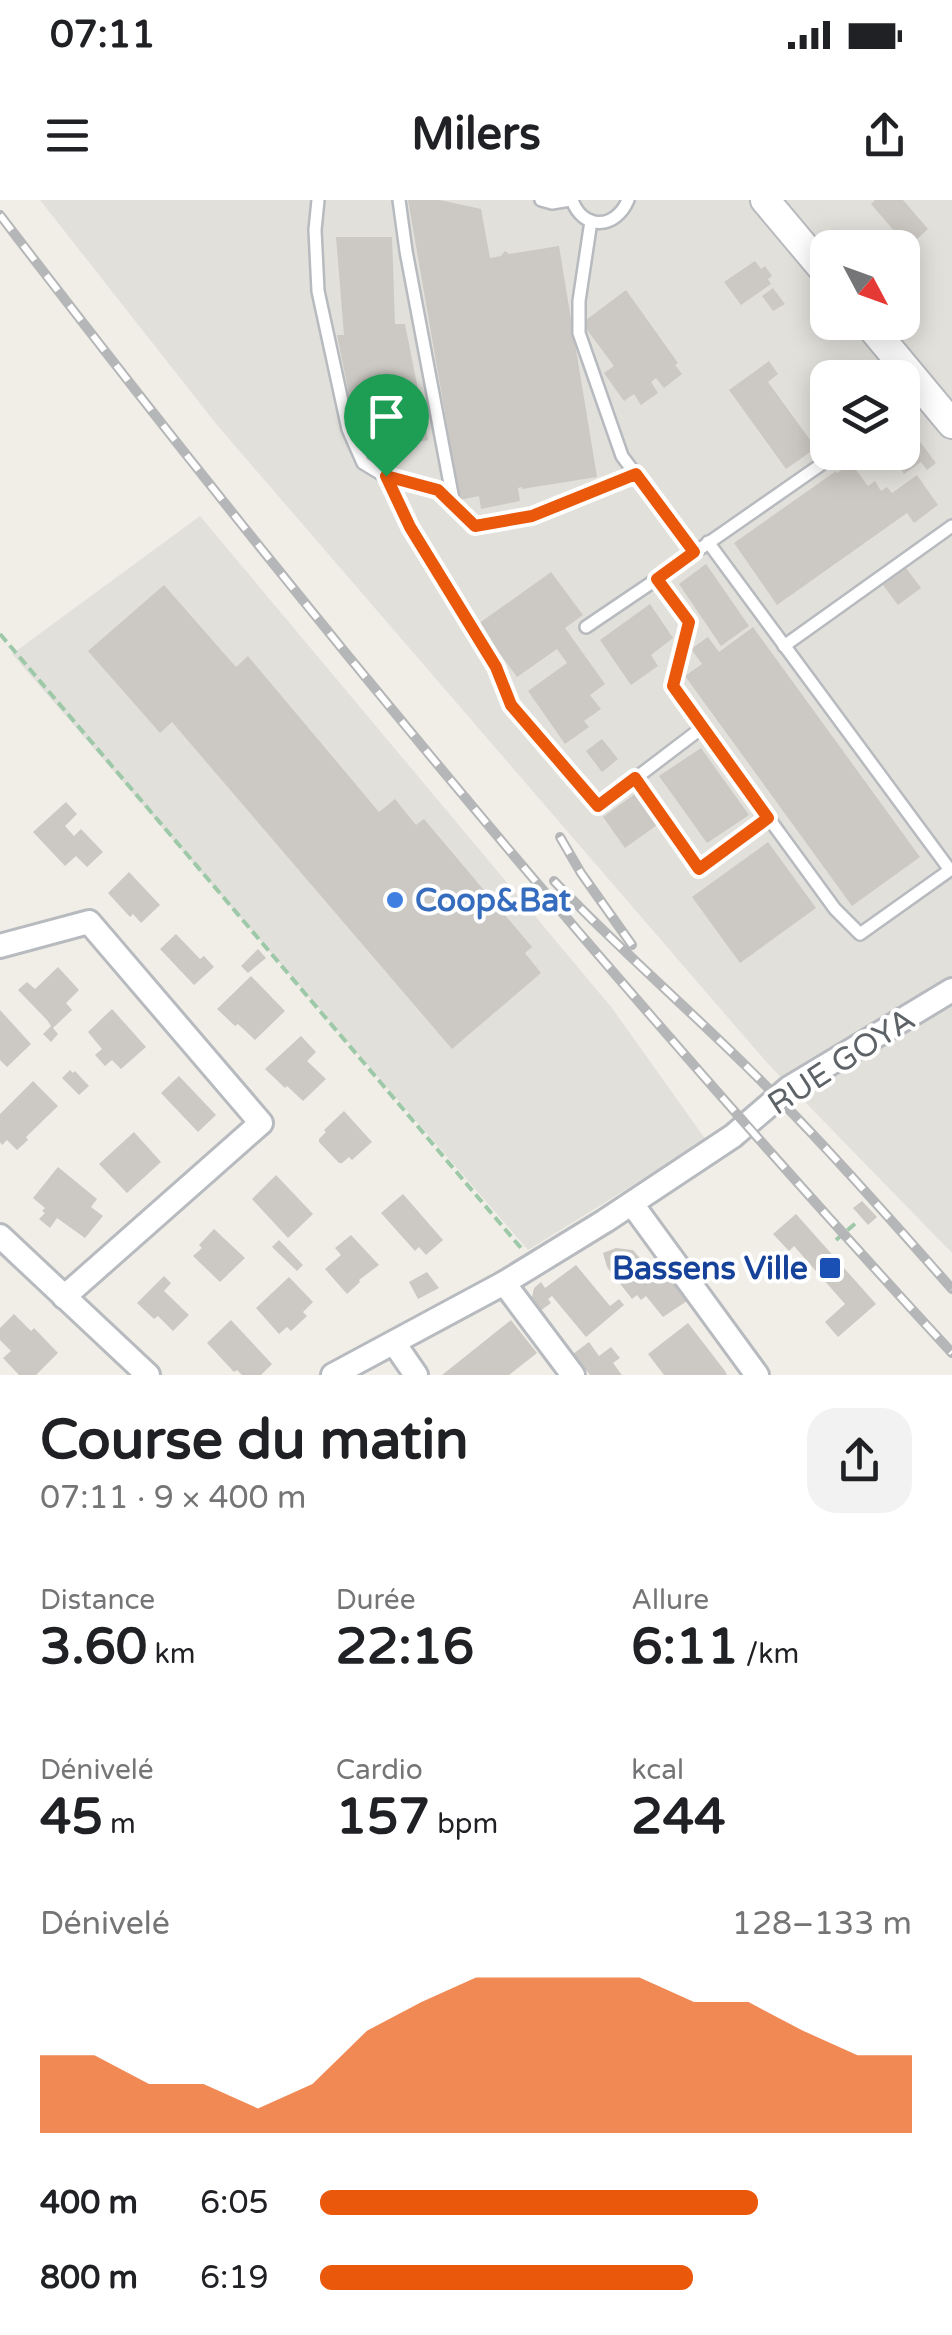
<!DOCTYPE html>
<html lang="fr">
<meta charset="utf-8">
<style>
:root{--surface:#fff;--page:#f2f2f2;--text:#202124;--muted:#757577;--accent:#ea580c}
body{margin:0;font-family:"Varela Round",sans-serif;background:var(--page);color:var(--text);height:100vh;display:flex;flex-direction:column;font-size:38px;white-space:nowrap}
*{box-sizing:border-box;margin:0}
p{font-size:32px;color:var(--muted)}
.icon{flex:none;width:55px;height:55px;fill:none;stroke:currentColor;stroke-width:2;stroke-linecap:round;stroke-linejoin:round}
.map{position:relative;height:1175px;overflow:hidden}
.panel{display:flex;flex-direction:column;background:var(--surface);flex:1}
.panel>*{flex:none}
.needle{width:65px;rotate:131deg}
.controls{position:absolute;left:810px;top:30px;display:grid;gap:20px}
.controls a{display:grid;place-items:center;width:110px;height:110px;border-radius:20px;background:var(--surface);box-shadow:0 5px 25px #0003;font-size:50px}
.pin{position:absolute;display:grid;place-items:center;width:85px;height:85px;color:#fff;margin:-102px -42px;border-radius:50% 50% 50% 0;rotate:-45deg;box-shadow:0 0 10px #0007}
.pin .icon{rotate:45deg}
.round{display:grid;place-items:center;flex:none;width:105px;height:105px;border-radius:30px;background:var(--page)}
.head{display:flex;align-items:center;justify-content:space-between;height:170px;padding:0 40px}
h1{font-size:55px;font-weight:700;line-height:75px}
.metrics{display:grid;grid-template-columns:repeat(3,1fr);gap:15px;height:170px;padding:10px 40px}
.metrics div{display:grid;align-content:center}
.metrics b{font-size:50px;font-weight:700}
.metrics small{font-size:28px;font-weight:400}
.metrics p{font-size:28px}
.chart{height:280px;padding:20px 40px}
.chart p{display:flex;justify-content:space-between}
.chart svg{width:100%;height:180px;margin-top:10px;fill:var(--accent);opacity:.7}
ul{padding:0 40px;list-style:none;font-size:32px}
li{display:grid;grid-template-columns:160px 120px 1fr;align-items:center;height:75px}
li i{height:25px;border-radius:12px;background:var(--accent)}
.status{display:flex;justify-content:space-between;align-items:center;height:70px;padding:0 50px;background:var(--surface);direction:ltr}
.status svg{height:28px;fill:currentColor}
header{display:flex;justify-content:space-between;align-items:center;height:130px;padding:0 40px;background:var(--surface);font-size:45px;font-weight:700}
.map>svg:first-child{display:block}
.industrial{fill:#e2e0db;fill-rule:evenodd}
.building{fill:#ccc9c4}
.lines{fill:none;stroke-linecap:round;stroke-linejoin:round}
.service-casing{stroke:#b7babe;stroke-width:16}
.minor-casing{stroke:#b7babe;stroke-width:28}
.tertiary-casing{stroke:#b7babe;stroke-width:32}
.path{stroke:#9dc9a8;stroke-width:4;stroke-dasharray:10 5;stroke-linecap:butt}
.service{stroke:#fff;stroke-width:11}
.minor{stroke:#fff;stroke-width:22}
.tertiary{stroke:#fff;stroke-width:28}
.rail-casing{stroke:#b5b6b7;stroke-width:10}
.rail{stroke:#fff;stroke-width:6;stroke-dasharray:19;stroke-linecap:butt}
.route-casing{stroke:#fff;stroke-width:20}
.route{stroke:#ea580c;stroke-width:12}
.shop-dot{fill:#3f7fe0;stroke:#fff;stroke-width:4}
.transit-dot{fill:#1a4fb4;stroke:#fff;stroke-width:4}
.labels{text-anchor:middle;stroke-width:8;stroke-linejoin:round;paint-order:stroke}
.shop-label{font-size:32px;font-weight:bold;fill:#366cbe;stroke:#fff;text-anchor:start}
.street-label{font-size:32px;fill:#5e6367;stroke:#fff}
.transit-label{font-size:32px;font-weight:bold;fill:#164399;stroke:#fff;text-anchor:end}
</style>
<div class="status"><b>07:11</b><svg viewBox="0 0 49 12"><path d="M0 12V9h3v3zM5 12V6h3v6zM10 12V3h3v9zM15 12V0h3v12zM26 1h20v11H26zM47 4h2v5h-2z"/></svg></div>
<header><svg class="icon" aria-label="menu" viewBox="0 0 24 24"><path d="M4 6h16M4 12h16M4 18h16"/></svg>Milers<svg class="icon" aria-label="share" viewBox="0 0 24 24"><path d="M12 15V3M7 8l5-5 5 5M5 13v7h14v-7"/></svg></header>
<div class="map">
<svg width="952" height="1175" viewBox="0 0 952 1175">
<rect width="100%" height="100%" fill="#f1eee7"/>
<!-- industrial -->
<g class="industrial">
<path d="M40,0H952V1053L768,864L217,225ZM828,48H902V122H828ZM828,178H902V252H828Z"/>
<polygon points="200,316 612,808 706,940 528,1050 12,454"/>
</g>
<!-- building -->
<g class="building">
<polygon points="408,0 440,0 481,9 490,58 501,56 505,51 509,54 559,46 597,277 522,289 522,287 518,288 520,301 481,309 479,296 460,300"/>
<polygon points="875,0 903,0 928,29 908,47 871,4"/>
<polygon points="336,37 392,37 395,124 405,124 428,240 361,254 337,135 344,135"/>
<polygon points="755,61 761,69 765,66 772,76 768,79 771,84 741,105 724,82"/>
<polygon points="773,88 785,104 773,111 762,96"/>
<polygon points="626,90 678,163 675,165 682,174 664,188 656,178 651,182 658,193 641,205 634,194 624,201 604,173 614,166 582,123"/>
<polygon points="769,161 778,174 768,182 816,248 786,269 729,190"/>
<polygon points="905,222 936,263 927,270 921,262 904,274 888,252 902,252 902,224"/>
<polygon points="851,263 868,286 875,281 881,291 887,287 892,293 917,275 938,305 914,323 907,313 777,405 734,343 836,271 837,273"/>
<polygon points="706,364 749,426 721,446 679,384"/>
<polygon points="906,368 921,388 898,405 883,385"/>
<polygon points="551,372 583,415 565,428 605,484 590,495 601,509 584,521 589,527 565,544 528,491 567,463 557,449 517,477 478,424"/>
<polygon points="164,385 236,467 248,456 379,612 395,599 416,625 424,619 532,747 525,753 541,773 452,849 172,522 160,533 88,451"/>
<polygon points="650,404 673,438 651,455 658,466 631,485 600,440"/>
<polygon points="753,427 920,657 852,706 685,476 702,464 691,449 708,437 719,452"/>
<polygon points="602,539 618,559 602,572 586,551"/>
<polygon points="701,548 749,615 707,643 659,576"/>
<polygon points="635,594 657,625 625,648 603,617"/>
<polygon points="66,602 77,614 65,626 74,636 81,629 103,652 87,667 76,656 65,666 33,632"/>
<polygon points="768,642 816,708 740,763 692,697"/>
<polygon points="129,672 160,705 141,723 133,714 130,717 108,693"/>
<polygon points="176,734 200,759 204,756 214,767 194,785 160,749"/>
<polygon points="258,749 266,758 248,773 241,766"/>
<polygon points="58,767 79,790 66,803 72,810 53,828 58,834 51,842 43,834 51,826 47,820 18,790 27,782 35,789"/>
<polygon points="251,776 285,811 255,840 238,824 235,826 217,809"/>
<polygon points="112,809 146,847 121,869 112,860 105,866 95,855 102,849 88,832"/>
<polygon points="0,810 31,844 7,867 0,860"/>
<polygon points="301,836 316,852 307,861 326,879 303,901 287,886 285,888 265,869"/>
<polygon points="70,870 73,873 75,871 89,886 79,895 62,878"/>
<polygon points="179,876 216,915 198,932 161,893"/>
<polygon points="33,881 58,906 26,937 28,940 17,950 7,940 2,945 0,942 0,914"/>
<polygon points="344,911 372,942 352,960 349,957 342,963 339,963 319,942 319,939 326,932 324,930"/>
<polygon points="134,932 161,962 127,993 99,964"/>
<polygon points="58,967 97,999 91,1007 103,1016 85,1038 57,1018 50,1028 39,1019 45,1013 42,1011 45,1008 33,998"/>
<polygon points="276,975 313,1014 288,1038 252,999"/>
<polygon points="403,994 443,1040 426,1055 419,1047 415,1051 381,1013"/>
<polygon points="862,1001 877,1017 868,1025 853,1008"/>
<polygon points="796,1014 876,1104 838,1137 825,1122 845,1104 794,1046 789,1051 773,1034"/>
<polygon points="214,1029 245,1058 220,1082 193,1056 202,1048 199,1045"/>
<polygon points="351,1035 379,1065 359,1080 360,1082 347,1094 325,1069 341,1055 335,1048"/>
<polygon points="279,1040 303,1065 297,1071 272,1047"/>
<polygon points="616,1048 633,1050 661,1083 672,1075 690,1099 663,1117 646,1096 641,1100 637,1095 632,1099 607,1067 603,1053"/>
<polygon points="576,1065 610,1106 619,1099 624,1105 586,1137 552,1096 548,1099 551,1103 539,1112 531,1102 534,1088 541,1082 545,1088"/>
<polygon points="427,1072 439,1088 418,1099 409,1082"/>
<polygon points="164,1076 171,1083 164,1091 189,1115 173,1131 158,1116 154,1119 137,1103"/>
<polygon points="289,1077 313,1102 303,1112 307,1116 291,1131 287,1127 279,1134 256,1108"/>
<polygon points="14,1114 31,1131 34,1128 58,1153 36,1175 19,1175 3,1158 11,1151 0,1140 0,1128"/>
<polygon points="231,1120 272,1164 261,1175 242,1175 237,1170 234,1172 207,1143"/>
<polygon points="511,1120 537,1153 509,1175 442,1175"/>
<polygon points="688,1123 725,1171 727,1175 664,1175 648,1154"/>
<polygon points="589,1142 599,1156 611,1147 620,1158 613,1163 622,1175 590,1175 573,1154"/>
</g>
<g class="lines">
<defs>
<g id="service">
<polyline points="318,0 315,30 318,91 348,229 363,263 386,277 439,290 475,326 532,316 636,274"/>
<polyline points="399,0 406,51 454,305"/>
<polyline points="541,0 552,3 570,0"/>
<path d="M572,0C583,31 616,29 628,0"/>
<polyline points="591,21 579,101 579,133 622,256 694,353 839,252"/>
<polyline points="386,277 410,327 496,467 511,505 599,606 703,527"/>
<polyline points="694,353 657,379 689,422 673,487 835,709 860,734 950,670 708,342"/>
<polyline points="586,427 657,379"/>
<polyline points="784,446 952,326"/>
<polyline points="635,578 699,669 768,618"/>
</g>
<g id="minor">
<polyline points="0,746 89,722 261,923 64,1097"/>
<polyline points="632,1004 757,1175"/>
<polyline points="0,1036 148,1175"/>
<polyline points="504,1083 573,1175"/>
<polyline points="394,1143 416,1175"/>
<polyline points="333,1175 504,1083 605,1021 733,936 789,888 952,790"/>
</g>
<g id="tertiary">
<polyline points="765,0 828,75"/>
<polyline points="867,122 952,224"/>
</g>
</defs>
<!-- service casing -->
<use href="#service" class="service-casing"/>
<!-- minor casing -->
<use href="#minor" class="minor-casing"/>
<!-- tertiary casing -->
<use href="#tertiary" class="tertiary-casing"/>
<!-- path -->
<g class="path">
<polyline points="0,434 521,1048"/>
<polyline points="836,1040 857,1022"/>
</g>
<!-- service -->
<use href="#service" class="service"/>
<!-- minor -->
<use href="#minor" class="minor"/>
<!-- tertiary -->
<use href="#tertiary" class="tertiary"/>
<defs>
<g id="rail">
<path d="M0,15C300,408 617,789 952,1153"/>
<polyline points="560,637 581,673 632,745"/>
<path d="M554,681C615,745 682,803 746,866C818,937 885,1013 952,1089"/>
</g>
</defs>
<!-- rail casing -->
<use href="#rail" class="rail-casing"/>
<!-- rail -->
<use href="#rail" class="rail"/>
</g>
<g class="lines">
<defs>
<polygon id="route" points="636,274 694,352 657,379 689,422 673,486 768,618 699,669 635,578 598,606 511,505 496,467 410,327 386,276 438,290 475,326 532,316"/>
</defs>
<!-- route casing -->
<use href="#route" class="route-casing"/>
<!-- route -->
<use href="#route" class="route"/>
</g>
<!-- markers -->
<circle class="shop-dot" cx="395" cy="700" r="10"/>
<rect class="transit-dot" x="818" y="1056" width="24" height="24" rx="5"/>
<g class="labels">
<!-- shop labels -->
<g class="shop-label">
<text x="415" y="711">Coop&amp;Bat</text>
</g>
<!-- street labels -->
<g class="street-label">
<text transform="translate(841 861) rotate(-33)" y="11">RUE GOYA</text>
</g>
<!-- transit labels -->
<g class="transit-label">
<text x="808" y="1079">Bassens Ville</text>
</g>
</g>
</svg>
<div class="controls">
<a><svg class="needle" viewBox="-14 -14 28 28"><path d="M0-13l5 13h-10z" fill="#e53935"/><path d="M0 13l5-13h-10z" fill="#757577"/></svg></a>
<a><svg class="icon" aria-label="layers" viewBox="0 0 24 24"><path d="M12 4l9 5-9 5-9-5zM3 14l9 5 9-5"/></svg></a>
</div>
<div class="pin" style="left:386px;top:276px;background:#1e9e55"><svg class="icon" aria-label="arrive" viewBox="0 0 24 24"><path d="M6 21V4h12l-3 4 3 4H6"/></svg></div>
</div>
<section class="panel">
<div class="head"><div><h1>Course du matin</h1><p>07:11 · 9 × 400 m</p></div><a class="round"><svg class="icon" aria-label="share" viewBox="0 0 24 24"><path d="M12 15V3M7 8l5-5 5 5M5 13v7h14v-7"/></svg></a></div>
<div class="metrics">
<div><p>Distance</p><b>3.60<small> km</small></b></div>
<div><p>Durée</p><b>22:16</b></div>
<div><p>Allure</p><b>6:11<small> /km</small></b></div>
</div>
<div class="metrics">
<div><p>Dénivelé</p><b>45<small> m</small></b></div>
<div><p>Cardio</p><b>157<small> bpm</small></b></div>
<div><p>kcal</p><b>244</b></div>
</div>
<div class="chart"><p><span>Dénivelé</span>128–133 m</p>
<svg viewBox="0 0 160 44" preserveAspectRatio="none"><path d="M0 44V25L10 25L20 32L30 32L40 38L50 32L60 19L70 12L80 6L90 6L100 6L110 6L120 12L130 12L140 19L150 25L160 25V44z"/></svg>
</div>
<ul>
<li><b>400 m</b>6:05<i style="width:74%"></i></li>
<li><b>800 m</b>6:19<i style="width:63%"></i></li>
</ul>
</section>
